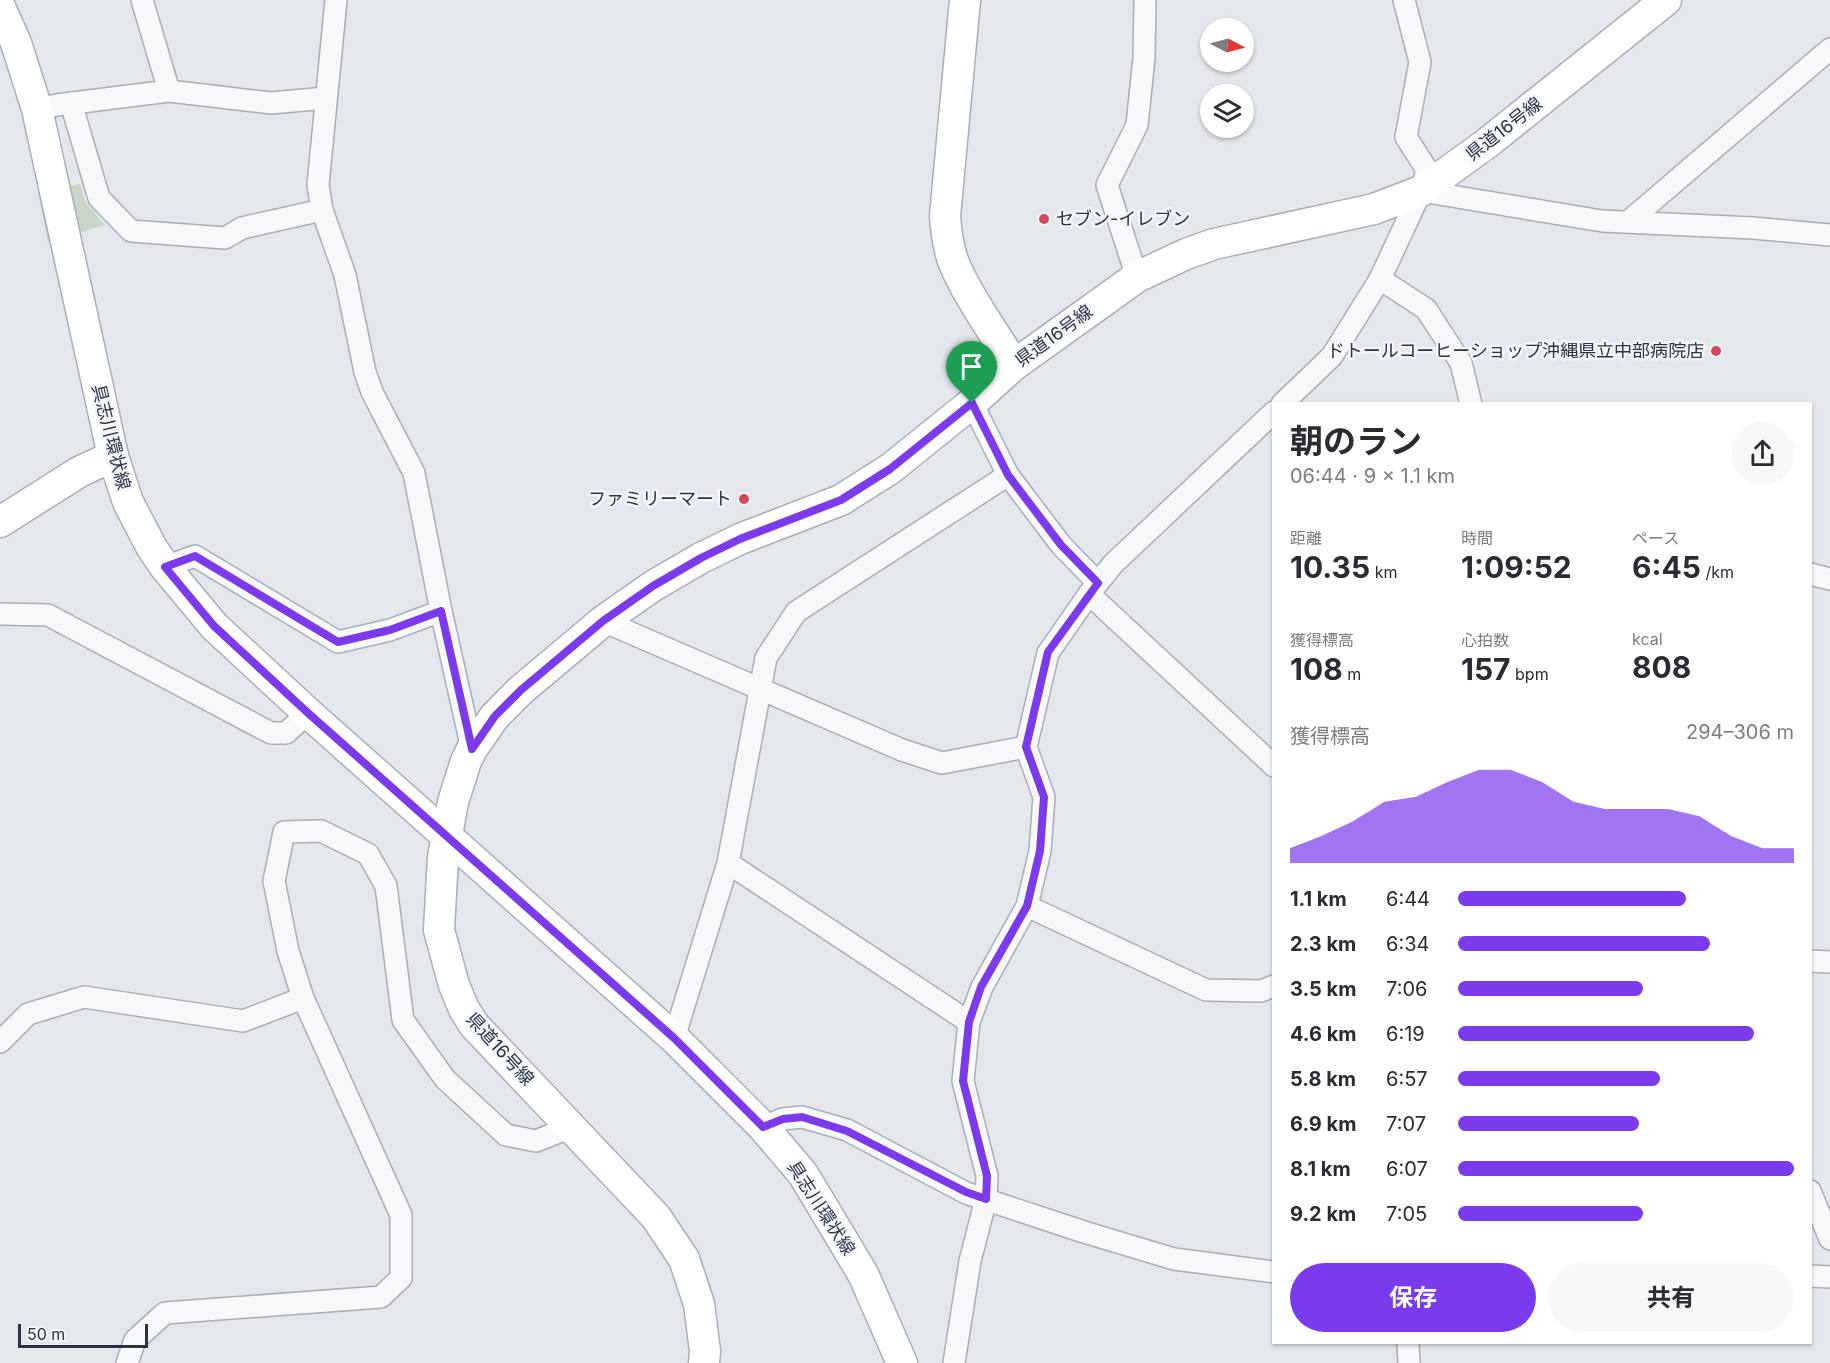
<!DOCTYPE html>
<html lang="ja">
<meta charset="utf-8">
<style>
:root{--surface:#fff;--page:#f7f7f7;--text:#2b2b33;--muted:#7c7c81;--accent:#7c3aed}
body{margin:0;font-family:Inter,"Noto Sans JP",sans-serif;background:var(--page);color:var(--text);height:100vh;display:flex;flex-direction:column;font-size:22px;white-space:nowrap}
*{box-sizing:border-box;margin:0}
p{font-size:20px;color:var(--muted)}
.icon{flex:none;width:33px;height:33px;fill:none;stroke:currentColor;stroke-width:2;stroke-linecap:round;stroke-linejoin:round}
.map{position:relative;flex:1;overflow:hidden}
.details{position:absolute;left:1272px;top:402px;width:540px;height:942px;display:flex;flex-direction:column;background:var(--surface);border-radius:0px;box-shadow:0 2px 4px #0004}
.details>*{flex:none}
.needle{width:39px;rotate:96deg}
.fabs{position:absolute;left:1200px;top:18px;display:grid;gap:12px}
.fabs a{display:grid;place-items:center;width:54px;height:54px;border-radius:50%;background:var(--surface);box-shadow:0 2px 4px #0004;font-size:30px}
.scale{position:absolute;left:18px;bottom:15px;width:130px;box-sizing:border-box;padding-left:6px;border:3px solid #2b3445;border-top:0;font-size:16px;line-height:21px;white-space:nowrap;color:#2b3445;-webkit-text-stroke:4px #f4f6f9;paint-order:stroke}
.pin{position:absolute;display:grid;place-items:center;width:51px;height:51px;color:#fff;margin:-62px -26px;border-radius:50% 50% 50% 0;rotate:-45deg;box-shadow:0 0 6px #0007}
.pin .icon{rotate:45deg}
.round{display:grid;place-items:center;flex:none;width:63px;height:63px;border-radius:32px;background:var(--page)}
.overview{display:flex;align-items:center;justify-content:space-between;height:102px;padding:0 18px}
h1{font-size:33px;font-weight:700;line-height:45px}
.metrics{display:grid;grid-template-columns:repeat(3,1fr);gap:9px;height:102px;padding:6px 18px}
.metrics div{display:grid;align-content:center}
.metrics b{font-size:30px;font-weight:700}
.metrics small{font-size:16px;font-weight:400}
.metrics p{font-size:16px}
.chart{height:168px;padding:12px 18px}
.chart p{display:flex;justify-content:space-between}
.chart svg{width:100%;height:108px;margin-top:6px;fill:var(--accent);opacity:.7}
.button{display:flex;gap:12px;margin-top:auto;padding:12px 18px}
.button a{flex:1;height:69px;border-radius:36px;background:var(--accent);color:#fff;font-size:24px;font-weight:700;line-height:69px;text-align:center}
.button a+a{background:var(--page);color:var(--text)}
ul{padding:0 18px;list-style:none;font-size:20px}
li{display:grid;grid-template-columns:96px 72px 1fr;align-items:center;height:45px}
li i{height:15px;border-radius:8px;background:var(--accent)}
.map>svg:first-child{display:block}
.green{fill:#c9d6c5}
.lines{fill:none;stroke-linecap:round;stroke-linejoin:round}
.street-casing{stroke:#a9aeb7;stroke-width:24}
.secondary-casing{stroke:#a9aeb7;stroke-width:33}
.street{stroke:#f7f8fa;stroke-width:21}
.secondary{stroke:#fff;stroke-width:30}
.route-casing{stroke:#fff;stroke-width:12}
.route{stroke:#7c3aed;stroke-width:8}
.poi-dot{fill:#d1495b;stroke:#f4f6f9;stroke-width:2}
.labels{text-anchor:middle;stroke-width:5;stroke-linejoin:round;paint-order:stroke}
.street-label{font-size:18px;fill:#2b3445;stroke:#f4f6f9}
.poi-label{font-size:18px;fill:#2b3445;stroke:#f4f6f9;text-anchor:end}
</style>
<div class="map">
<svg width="1830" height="1363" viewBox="0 0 1830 1363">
<rect width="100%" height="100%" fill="#e4e7ec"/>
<!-- green -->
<polygon class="green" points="80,184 86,203 105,225 48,242 38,192"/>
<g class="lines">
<defs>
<g id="street">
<polyline points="142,0 169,91"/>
<polyline points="336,0 318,185 322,210 345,275 365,372 372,392 414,473 441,611 472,749"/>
<polyline points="71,103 99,198 131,231 225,238 242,228 322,210"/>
<polyline points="37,109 57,105 169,91 271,103 326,98"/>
<polyline points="1421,191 1602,221 1753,228 1830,235"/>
<polyline points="1629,221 1830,49"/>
<polyline points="1137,277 1107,185 1137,125 1144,58 1145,0"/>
<polyline points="1380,279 1426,309 1461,363 1471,404"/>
<polyline points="972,403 1008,475 1061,545 1098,583"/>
<polyline points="1282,404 1332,356 1380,279 1421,191 1427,170 1406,137 1420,62 1404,0"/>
<polyline points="165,567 195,556 338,642 390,630 441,611"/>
<polyline points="1810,574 1830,579"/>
<polyline points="1089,594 1274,766"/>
<polyline points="0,614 48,615 271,733 286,733 308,713"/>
<polyline points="603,621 902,750 942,763 1026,747"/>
<polyline points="728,863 969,1022"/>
<polyline points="1027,906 1206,990 1261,991 1274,986"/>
<polyline points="1810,961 1830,962"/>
<polyline points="674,1038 728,863 766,658 796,612 1008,475"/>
<polyline points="0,1042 28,1014 84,997 243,1021 303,998"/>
<polyline points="763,1127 783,1119 802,1117 847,1130 966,1193 1084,1232 1174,1259 1274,1272"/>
<polyline points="1810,1191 1830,1239"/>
<polyline points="1810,1276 1830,1277"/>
<polyline points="1408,1342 1409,1363"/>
<polyline points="127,1363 135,1340 165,1313 381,1297 401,1278 401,1215 303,998 288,951 274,881 284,832 321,831 368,854 386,886 403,1020 445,1079 506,1135 536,1141 571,1127"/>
<polyline points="954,1363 970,1261 986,1199 987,1176 963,1081 969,1022 982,987 1027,906 1040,851 1044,797 1026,747 1048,653 1089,594 1113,564 1274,412"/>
</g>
<g id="secondary">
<path d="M965,0L945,216C946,231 948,244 952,258C964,291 995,334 1014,365"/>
<polyline points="0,7 16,43 37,109 113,456 128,502 152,548 165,567 214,626 308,713 674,1038 763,1127 803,1174 863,1274 902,1363"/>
<polyline points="0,522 79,472 113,456"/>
<polyline points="704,1363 705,1351 699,1304 684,1259 656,1217 474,1025 464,1009 454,985 439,930 443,857 453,802 466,761 472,749 495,716 521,690 603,621 653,586 701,558 740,539 841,500 890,469 972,403 1014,365 1137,277 1186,254 1214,244 1374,209 1421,191 1486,144 1666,0"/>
</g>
</defs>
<!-- street casing -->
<use href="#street" class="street-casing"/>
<!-- secondary casing -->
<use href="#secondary" class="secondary-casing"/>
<!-- street -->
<use href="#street" class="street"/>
<!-- secondary -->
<use href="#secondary" class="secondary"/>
</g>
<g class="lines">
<defs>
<polygon id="route" points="972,403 1008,475 1061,545 1098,583 1048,652 1026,747 1044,797 1040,851 1027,906 981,987 969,1022 963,1081 987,1176 986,1199 966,1192 847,1131 802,1117 783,1119 763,1127 674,1038 308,713 214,626 165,567 195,556 338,642 390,630 441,611 472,749 495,716 521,690 603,621 653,586 701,558 740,539 841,500 890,469"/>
</defs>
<!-- route casing -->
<use href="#route" class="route-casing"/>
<!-- route -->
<use href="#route" class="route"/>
</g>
<!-- markers -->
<g class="poi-dot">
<circle cx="1044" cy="219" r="6"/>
<circle cx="1716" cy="351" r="6"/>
<circle cx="744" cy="499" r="6"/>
</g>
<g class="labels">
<!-- street labels -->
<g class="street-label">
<text transform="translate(1504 129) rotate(-38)" y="6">県道16号線</text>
<text transform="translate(1054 336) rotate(-36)" y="6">県道16号線</text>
<text transform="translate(111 437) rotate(76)" y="6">具志川環状線</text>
<text transform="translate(500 1049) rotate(48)" y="6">県道16号線</text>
<text transform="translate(821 1208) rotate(57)" y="6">具志川環状線</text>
</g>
<!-- poi labels -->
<g class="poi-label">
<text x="1056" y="225" text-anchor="start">セブン-イレブン</text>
<text x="1704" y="357">ドトールコーヒーショップ沖縄県立中部病院店</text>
<text x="732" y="505">ファミリーマート</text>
</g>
</g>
</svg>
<div class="fabs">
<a><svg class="needle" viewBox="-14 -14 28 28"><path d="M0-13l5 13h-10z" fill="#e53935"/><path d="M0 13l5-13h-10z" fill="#7c7c81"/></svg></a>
<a><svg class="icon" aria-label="layers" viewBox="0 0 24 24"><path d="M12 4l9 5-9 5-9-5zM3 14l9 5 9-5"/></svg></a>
</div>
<div class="scale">50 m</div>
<div class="pin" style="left:972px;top:403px;background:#1e9e55"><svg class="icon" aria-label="arrive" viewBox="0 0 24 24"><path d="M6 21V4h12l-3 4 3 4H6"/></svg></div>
<section class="details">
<div class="overview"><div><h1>朝のラン</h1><p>06:44 · 9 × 1.1 km</p></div><a class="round"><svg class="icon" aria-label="share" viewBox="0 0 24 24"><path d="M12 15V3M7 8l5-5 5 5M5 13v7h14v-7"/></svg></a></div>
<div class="metrics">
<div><p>距離</p><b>10.35<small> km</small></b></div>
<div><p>時間</p><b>1:09:52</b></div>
<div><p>ペース</p><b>6:45<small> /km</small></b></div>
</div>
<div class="metrics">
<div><p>獲得標高</p><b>108<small> m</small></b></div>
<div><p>心拍数</p><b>157<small> bpm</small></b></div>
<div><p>kcal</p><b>808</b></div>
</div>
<div class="chart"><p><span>獲得標高</span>294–306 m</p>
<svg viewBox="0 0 160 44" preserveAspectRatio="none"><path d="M0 44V38L10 33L20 27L30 19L40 17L50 11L60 6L70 6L80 11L90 19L100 22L110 22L120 22L130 25L140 33L150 38L160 38V44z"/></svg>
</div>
<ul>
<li><b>1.1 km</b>6:44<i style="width:68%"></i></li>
<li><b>2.3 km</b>6:34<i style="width:75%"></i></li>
<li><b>3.5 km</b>7:06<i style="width:55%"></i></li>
<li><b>4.6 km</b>6:19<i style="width:88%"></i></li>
<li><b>5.8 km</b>6:57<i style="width:60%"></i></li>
<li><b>6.9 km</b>7:07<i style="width:54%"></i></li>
<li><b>8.1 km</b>6:07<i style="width:100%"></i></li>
<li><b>9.2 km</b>7:05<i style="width:55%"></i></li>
</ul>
<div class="button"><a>保存</a><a>共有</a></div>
</section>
</div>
